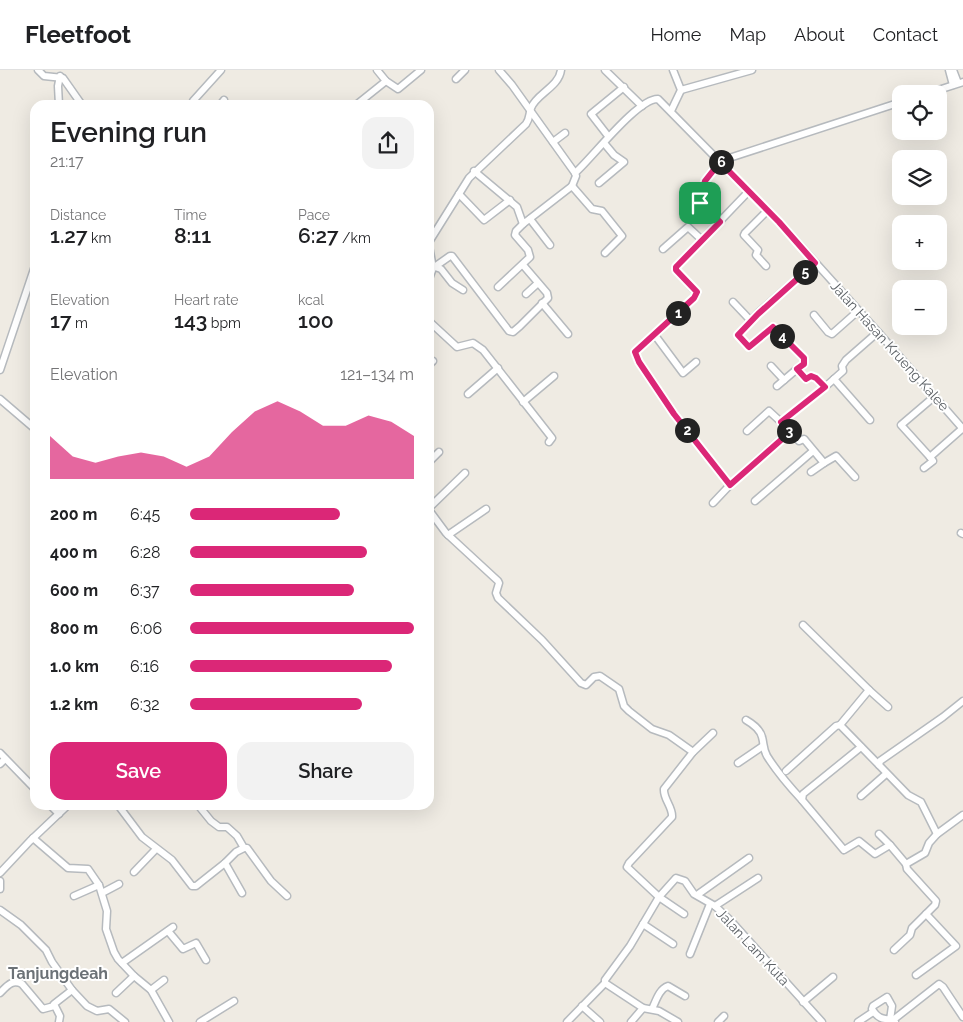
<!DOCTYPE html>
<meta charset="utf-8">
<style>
:root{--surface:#fff;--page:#f2f2f2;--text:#202124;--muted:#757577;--line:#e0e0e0;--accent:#db2777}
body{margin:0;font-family:Raleway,sans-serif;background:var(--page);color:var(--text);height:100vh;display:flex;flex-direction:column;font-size:19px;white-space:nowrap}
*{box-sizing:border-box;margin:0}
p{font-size:16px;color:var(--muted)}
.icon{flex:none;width:28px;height:28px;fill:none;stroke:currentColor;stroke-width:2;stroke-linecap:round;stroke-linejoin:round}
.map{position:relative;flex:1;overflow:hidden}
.sheet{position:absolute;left:30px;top:30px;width:404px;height:710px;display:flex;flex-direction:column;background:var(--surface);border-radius:15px;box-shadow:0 5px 20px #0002}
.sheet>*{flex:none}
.controls{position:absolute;left:892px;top:15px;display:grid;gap:10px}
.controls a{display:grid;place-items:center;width:55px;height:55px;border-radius:10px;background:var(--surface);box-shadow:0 5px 20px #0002;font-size:25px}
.pin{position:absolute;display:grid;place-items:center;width:42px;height:42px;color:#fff;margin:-21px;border-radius:10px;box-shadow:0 2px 8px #0006}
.km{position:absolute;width:25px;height:25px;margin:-12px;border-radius:50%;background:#222;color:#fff;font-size:14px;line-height:25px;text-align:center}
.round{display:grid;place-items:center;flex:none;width:52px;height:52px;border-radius:15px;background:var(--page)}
.summary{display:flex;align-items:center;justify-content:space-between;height:85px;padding:0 20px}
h1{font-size:28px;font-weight:600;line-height:38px}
.metrics{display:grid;grid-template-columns:repeat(3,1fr);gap:8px;height:85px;padding:5px 20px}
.metrics div{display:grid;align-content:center}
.metrics b{font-size:21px;font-weight:600}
.metrics small{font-size:14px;font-weight:400}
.metrics p{font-size:14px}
.chart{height:140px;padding:10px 20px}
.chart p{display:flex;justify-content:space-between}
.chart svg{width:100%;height:90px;margin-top:5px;fill:var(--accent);opacity:.7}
.button{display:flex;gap:10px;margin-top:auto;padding:10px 20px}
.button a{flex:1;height:58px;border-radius:15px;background:var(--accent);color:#fff;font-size:20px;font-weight:600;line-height:58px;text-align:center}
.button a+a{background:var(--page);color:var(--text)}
ul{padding:0 20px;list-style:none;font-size:16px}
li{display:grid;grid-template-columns:80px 60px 1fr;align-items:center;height:38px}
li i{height:12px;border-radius:6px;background:var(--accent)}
header{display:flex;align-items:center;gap:30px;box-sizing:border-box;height:70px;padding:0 25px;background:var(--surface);border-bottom:1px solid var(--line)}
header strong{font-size:24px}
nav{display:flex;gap:28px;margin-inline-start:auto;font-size:18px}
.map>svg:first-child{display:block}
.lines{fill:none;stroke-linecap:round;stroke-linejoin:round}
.minor-casing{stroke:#b6babe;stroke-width:9}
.minor{stroke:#fff;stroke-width:6}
.route-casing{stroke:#fff;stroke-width:10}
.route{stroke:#db2777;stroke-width:6}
.labels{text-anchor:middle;stroke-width:4;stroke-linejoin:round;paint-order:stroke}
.street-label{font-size:14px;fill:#5b6065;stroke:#fff}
.quarter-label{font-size:16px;font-weight:bold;fill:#6c7277;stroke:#fff}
</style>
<header>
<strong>Fleetfoot</strong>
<nav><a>Home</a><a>Map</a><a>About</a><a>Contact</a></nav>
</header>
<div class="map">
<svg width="963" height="952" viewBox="0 0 963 952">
<rect width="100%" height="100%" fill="#efebe3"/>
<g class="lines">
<defs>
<g id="minor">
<polyline points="38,0 44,6 63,8 82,35"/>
<polyline points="377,0 386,11 398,19 421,0"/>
<polyline points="499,0 512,15 575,103"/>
<polyline points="605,0 642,36"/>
<polyline points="949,0 953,15"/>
<polyline points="953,0 958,13"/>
<polyline points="456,9 465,0"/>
<polyline points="681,20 752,0"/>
<polyline points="926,24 963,12"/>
<polyline points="59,35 58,16 60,6"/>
<polyline points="193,35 193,31 221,0"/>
<polyline points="220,35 224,30"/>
<polyline points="356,35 386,11"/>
<polyline points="671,41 681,20 673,0"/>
<polyline points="608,66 591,44 624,17"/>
<polyline points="553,72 565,63"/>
<polyline points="474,101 517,137 523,154 572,116 592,139 602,141 622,166 605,183"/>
<polyline points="599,113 624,92 614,85 604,73"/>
<path d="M572,116L576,106L575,103C592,88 638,28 658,29L779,152L878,262L963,359"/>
<polyline points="459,124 484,150 510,130"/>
<polyline points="695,128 720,152"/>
<polyline points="688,134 703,120 705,111 720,91 901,32"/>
<polyline points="530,149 550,175"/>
<polyline points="429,156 434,163"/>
<path d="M429,172L469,108L526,54C530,48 529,44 531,38C536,24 559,17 561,0"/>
<polyline points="429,176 433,198 429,209"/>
<polyline points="663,179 688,157 702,170"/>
<polyline points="815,193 757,244 738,265 749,277 773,257 804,288 804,294 797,299 806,309 811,306 816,308 825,317 843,301 842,296 846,290 878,262"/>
<polyline points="766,196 756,185 758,180 744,165 745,163 767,141"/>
<polyline points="435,197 441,199 452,213 463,220"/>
<polyline points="433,198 450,186 452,186 509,261 513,262 520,256 548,228 547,223 523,195"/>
<polyline points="498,217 530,187 528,180 515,165 516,161 523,154"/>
<polyline points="526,224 538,213"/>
<polyline points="733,232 751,251"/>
<polyline points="542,233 568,264"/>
<polyline points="814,245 828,262 832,264 858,241"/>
<polyline points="429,253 431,253 457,277 473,273 483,280 552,368 549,372"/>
<polyline points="654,264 683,303 696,292"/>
<polyline points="429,295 433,291"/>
<polyline points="771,296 784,310"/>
<polyline points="0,300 35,196"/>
<polyline points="834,309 870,350"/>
<polyline points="777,316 797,299"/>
<polyline points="468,324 498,298"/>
<polyline points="0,329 35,359"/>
<polyline points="523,332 554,306"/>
<polyline points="747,361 769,341 781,352"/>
<polyline points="790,361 799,371 804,369 824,393 836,386 855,407"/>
<polyline points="930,387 901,355 935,326"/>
<polyline points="429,392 439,382"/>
<polyline points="924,398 933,391 930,387 963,358"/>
<polyline points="811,402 824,393"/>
<polyline points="730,415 674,344 639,292 635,282 694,228 697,223 676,200 676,197 749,121"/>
<polyline points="755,431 813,381"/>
<polyline points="713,433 730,415 790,361 781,352 825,317"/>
<polyline points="429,438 465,403"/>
<polyline points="429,440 446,463 498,511 499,513 496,523 498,528 542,570 581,613 586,615 594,607 600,606 619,619 624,636 629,641 652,659 669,665 693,682"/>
<polyline points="961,463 963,464"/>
<polyline points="448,465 486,439"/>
<polyline points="803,555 869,620 840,655"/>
<polyline points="869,620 888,637"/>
<path d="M746,650C753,654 760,659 762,667C764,674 763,679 767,686C777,702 789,716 802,730"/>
<polyline points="861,677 803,724 802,730 844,780 859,771 875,784 890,775 906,794 925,783 929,773 937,764 963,745"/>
<polyline points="0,683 35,719"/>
<polyline points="738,693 763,676"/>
<polyline points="0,694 5,689"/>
<polyline points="786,701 836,656 840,655 879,695"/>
<polyline points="861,726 886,704"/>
<polyline points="50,735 59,744"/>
<polyline points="118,735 142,767 172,790 192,816 196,816 225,793 236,782 244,778"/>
<polyline points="198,735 211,751 219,757 227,757 237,766 244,778 247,778 271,811 287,826"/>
<polyline points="879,764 890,775"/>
<polyline points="937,764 921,732 908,725 879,695 880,691 943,647 963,631"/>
<polyline points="33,768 68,798 88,799 99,815 107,841 106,859 114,882 118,889 134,906 151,920 169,952"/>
<polyline points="225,793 242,823"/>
<polyline points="906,794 907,799 936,831 935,835 926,844"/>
<polyline points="134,802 156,779"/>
<polyline points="0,803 30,771 68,735"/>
<polyline points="0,811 0,819"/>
<polyline points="102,823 119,814"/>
<polyline points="697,825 749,788"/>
<polyline points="74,826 99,815"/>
<polyline points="715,836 758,808"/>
<polyline points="0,840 21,855 46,880 52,892 72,920 54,934 60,946 59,952"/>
<path d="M684,844L659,827L627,797L629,793L672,747C673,737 663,729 664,719L693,682L713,663"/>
<polyline points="643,854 673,874"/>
<polyline points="168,861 183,879 196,873 206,890"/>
<polyline points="894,880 910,865 912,858 926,844 956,876 916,905"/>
<polyline points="690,884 710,834"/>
<polyline points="122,893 173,857"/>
<polyline points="72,920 87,936 97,941 109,939 125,952"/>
<polyline points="151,920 164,910"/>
<path d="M0,923C7,916 12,909 22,914L43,939L54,936"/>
<polyline points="116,923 134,906"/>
<polyline points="803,932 833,907"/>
<polyline points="582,936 600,952"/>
<path d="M652,939C656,931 659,919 668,916L685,926"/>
<path d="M890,950L892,936L887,927L873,936L872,939C878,949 883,949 893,950L895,952"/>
<polyline points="893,950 939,914 943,917 963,947"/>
<polyline points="200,952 234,931"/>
<polyline points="567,952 605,913"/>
<polyline points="631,952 643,938"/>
<polyline points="678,952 659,941 643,938 605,913 605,910 630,876 659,827 676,808 685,811 694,824 715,836 731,851 822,952"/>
<polyline points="718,952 724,946"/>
<polyline points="858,952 873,942"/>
</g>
</defs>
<!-- minor casing -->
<use href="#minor" class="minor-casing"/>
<!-- minor -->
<use href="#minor" class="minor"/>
</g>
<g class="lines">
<defs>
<polygon id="route" points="720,92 779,152 815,193 758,244 738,265 749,277 773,257 804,288 804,294 797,299 806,309 811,306 816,308 825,317 781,352 790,362 730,415 674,344 639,292 635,282 694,228 697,222 676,200 676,197 720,152 695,128 703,120 705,111"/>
</defs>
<!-- route casing -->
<use href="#route" class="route-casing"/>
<!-- route -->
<use href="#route" class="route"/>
</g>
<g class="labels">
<!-- street labels -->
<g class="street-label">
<text transform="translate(890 276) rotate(48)" y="5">Jalan Hasan Krueng Kalee</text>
<text transform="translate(753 877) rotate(47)" y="5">Jalan Lam Kuta</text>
</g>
<!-- quarter labels -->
<g class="quarter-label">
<text x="58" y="909">Tanjungdeah</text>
</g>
</g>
</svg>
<div class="controls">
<a><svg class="icon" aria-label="locate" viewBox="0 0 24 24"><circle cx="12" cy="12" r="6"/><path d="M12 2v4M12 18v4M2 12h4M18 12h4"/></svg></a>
<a><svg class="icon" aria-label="layers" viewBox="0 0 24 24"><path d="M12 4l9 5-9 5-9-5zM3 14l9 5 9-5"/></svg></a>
<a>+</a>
<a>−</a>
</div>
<div class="pin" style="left:700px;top:133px;background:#1e9e55"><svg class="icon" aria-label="arrive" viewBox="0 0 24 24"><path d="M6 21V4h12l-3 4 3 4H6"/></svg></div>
<b class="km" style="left:678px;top:243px">1</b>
<b class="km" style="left:687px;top:360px">2</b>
<b class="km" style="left:789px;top:361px">3</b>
<b class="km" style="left:782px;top:266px">4</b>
<b class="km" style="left:805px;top:202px">5</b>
<b class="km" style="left:721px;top:92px">6</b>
<section class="sheet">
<div class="summary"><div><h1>Evening run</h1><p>21:17</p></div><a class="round"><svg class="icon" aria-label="share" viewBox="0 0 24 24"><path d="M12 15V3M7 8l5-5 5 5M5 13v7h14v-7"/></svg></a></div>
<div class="metrics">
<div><p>Distance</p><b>1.27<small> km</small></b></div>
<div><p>Time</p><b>8:11</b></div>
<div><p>Pace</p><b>6:27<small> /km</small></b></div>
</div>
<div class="metrics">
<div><p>Elevation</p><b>17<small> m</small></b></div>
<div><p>Heart rate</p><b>143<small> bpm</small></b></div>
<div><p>kcal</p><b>100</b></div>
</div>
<div class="chart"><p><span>Elevation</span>121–134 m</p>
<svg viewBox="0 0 160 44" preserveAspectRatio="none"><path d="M0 44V23L10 33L20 36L30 33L40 31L50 33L60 38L70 33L80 21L90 11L100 6L110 11L120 18L130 18L140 13L150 16L160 23V44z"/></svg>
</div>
<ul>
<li><b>200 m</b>6:45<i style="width:67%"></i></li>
<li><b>400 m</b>6:28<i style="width:79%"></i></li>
<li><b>600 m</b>6:37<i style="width:73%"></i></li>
<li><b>800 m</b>6:06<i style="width:100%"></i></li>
<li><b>1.0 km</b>6:16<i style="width:90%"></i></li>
<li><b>1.2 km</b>6:32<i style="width:77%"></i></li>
</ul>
<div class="button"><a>Save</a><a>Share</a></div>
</section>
</div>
